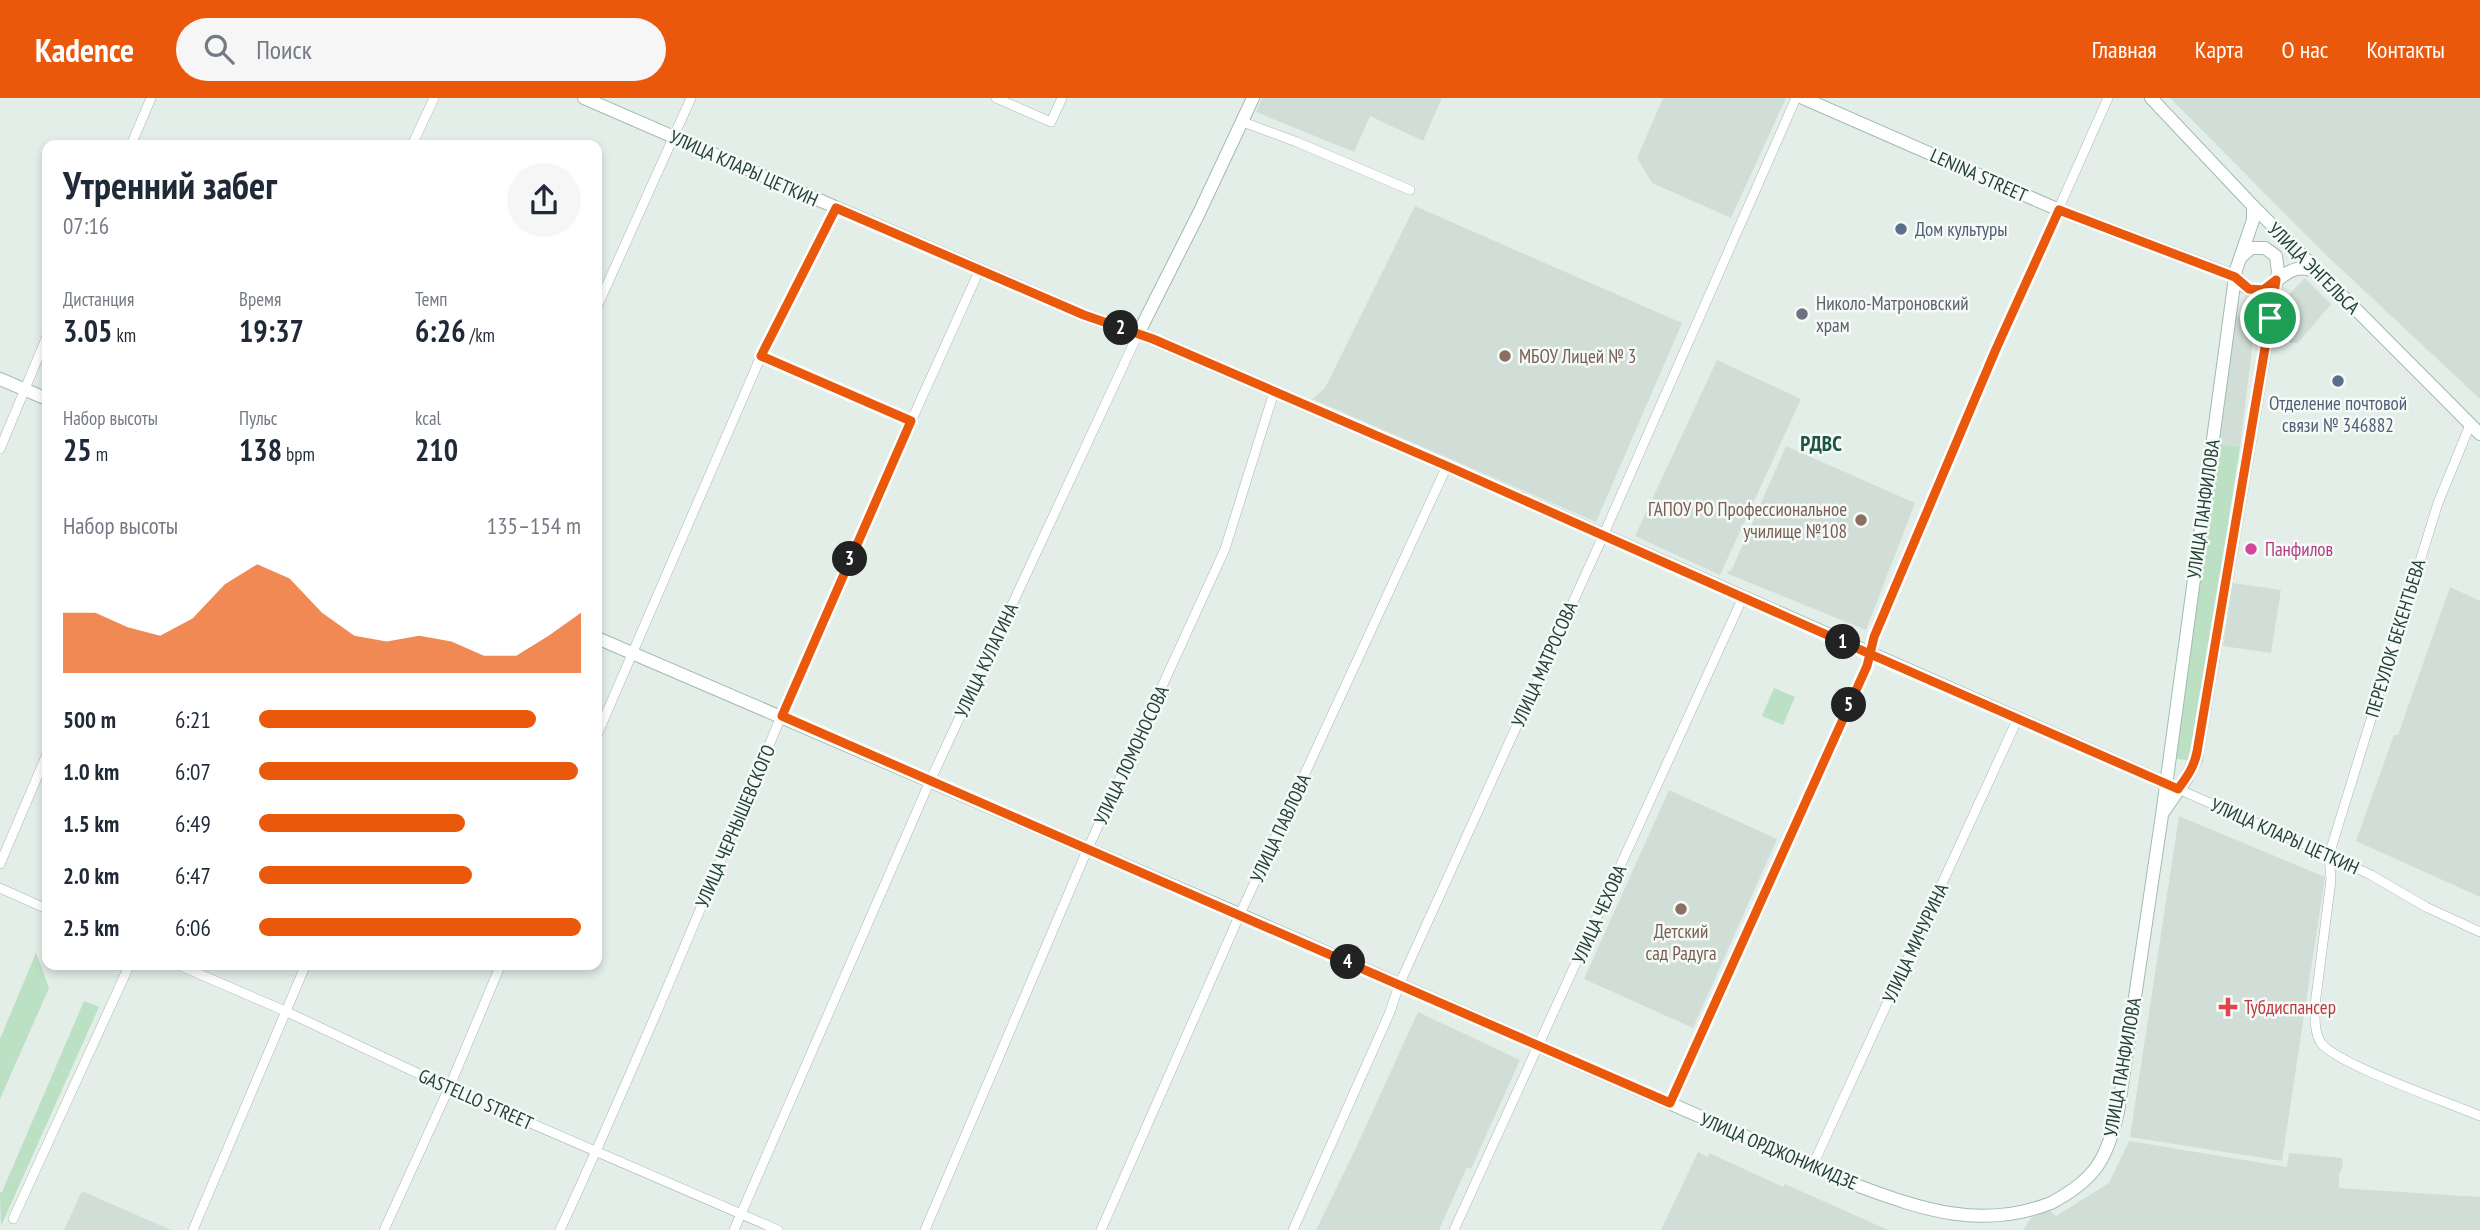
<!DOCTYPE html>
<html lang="ru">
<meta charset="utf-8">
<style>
:root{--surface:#fff;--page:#f6f6f7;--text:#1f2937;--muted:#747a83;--accent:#ea580c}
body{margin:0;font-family:"PT Sans Narrow",sans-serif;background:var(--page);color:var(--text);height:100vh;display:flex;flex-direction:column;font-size:26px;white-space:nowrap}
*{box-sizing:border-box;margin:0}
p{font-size:23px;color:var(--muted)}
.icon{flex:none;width:38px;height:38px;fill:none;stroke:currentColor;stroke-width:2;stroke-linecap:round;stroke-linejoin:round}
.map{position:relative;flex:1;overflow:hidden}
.side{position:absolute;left:42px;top:42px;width:560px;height:830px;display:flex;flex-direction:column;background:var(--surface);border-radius:14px;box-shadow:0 4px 10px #0003}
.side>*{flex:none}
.pin{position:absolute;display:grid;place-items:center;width:60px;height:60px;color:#fff;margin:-30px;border:4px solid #fff;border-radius:50%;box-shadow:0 2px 7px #0007}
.km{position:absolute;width:35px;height:35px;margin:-18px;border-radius:50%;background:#222;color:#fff;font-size:19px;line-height:35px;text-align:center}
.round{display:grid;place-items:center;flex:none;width:74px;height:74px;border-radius:37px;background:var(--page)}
.overview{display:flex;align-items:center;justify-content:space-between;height:119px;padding:0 21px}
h1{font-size:38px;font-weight:800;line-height:52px}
.figures{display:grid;grid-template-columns:repeat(3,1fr);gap:10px;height:119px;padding:7px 21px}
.figures div{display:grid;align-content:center}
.figures b{font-size:30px;font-weight:800}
.figures small{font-size:19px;font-weight:400}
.figures p{font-size:19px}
.chart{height:196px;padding:14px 21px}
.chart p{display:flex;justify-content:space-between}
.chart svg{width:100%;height:126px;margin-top:7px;fill:var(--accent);opacity:.7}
ul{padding:0 21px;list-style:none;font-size:23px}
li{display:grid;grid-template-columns:112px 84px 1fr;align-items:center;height:52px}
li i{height:18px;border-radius:9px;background:var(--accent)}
header{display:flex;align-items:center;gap:42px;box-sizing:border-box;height:98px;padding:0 35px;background:var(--accent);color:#fff}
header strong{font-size:33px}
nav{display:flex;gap:38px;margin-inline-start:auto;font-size:24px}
.search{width:490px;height:63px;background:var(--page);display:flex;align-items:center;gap:18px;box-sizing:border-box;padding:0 24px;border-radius:38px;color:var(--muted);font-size:26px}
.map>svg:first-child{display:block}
.built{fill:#d1ded8}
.green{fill:#bbe0c3}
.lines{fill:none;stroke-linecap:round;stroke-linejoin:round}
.street-casing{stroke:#a6b7b0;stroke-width:10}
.secondary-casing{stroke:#a1bbb0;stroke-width:14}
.street{stroke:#fff;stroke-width:9}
.secondary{stroke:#fff;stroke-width:12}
.route-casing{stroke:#fff;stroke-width:14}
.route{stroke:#ea580c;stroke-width:9}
.service-dot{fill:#5c6f8a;stroke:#f5faf7;stroke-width:2.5}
.worship-dot{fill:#6b7280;stroke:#f5faf7;stroke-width:2.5}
.education-dot{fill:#8d6e63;stroke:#f5faf7;stroke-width:2.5}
.hotel-dot{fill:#d1479c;stroke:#f5faf7;stroke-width:2.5}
.health-dot{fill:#e0444e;stroke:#f5faf7;stroke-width:2.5}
.labels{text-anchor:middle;stroke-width:5;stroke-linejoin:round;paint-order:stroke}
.street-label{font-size:19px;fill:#224137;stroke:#f5faf7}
.service-label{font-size:19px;fill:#4e5e75;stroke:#f5faf7;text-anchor:start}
.worship-label{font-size:19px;fill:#5b616d;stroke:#f5faf7;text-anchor:start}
.education-label{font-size:19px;fill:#785e54;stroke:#f5faf7;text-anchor:start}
.hotel-label{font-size:19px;fill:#b23c85;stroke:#f5faf7;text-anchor:start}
.health-label{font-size:19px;fill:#be3a42;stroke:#f5faf7;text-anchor:start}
.neighbourhood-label{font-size:21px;font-weight:bold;fill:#1c5544;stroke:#f5faf7}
</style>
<header>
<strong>Kadence</strong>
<div class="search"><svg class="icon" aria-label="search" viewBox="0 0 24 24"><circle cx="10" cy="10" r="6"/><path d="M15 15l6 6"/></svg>Поиск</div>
<nav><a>Главная</a><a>Карта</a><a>О нас</a><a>Контакты</a></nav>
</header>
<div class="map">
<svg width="2480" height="1132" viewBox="0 0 2480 1132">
<rect width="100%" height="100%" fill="#e4eee9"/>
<!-- built -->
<g class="built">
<polygon points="1262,0 1442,0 1423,43 1370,18 1354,54 1256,14"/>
<polygon points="1663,0 1786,0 1731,120 1652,85 1637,60"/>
<polygon points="2170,0 2480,0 2480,301 2324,155"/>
<polygon points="1415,108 1682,225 1596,424 1312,301 1325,290"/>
<polygon points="2305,180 2331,206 2298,245 2269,243 2275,211"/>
<polygon points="2235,218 2256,220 2240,349 2219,346"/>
<polygon points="1717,262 1801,301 1720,477 1635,438"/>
<polygon points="1786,348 1915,405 1866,532 1726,475 1732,471"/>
<polygon points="2233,485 2281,492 2271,555 2223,548"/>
<polygon points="2450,489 2480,503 2480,799 2356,743 2394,637 2398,637"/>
<polygon points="1669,692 1777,741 1693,930 1584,881"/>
<polygon points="2179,718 2325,779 2282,1063 2130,1039"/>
<polygon points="1418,914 1520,962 1471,1071 1467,1069 1439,1132 1316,1132 1355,1052"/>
<polygon points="2129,1043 2287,1069 2289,1055 2342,1060 2343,1068 2339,1077 2339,1090 2480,1099 2480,1132 2023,1132 2031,1120 2049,1112 2056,1118 2109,1085"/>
<polygon points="1698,1054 1708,1059 1709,1055 1783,1089 1785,1086 1888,1132 1661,1132"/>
<polygon points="82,1093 171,1132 64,1132"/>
</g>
<!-- green -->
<g class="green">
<polygon points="2219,346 2240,349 2191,663 2172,660"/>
<polygon points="1774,590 1795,599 1783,627 1762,618"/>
<polygon points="36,855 49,890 0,1001 0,941"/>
<polygon points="84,903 99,909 1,1128 0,1094 2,1094"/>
</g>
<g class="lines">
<defs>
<g id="street">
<polyline points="996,0 1051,24 1062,0"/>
<polyline points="1243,24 1297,44 1410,92"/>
<polyline points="131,47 151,0"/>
<polyline points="412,47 434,0"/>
<polyline points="597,209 691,0"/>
<polyline points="761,258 911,323"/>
<path d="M2470,327L2438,405L2329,757L2331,782L2315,907C2315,919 2314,934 2321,945C2338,967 2448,1004 2480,1018"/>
<polyline points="0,351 47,238"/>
<polyline points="597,637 761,258 836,110"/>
<polyline points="2178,691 2329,757 2371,777 2426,809 2480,834"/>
<polyline points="0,766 47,656"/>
<polyline points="0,790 47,811"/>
<polyline points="176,866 285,913 449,990 778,1132"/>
<polyline points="1670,1005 1867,568 1874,539 1996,251 2108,0"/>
<polyline points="1812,1069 2018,620"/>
<polyline points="13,1121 130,866"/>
<polyline points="193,1132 306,866"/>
<polyline points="384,1132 449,990 501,866"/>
<path d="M560,1132C638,964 708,792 780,621C844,470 912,321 980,171"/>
<polyline points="734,1132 930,683 1138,236"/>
<polyline points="925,1132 1088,750 1225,451 1274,294"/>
<polyline points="1101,1132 1240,816 1447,368"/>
<polyline points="1293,1132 1390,914 1399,887 1603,438 1796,0"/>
<polyline points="1454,1132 1743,499"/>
</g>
<g id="secondary">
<polyline points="584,0 1084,217 1153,241 1447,368 2178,691"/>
<polyline points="1803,0 2059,112 2236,179"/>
<polyline points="2151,0 2253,108 2480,336"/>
<path d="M2236,179C2242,190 2257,198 2269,189C2287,175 2295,164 2319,175"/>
<polyline points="1138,236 1199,115 1253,0"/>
<polyline points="0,281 47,301"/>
<path d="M597,540L1227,811L1856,1087C1923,1112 1982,1132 2051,1105C2096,1081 2106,1062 2118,1014L2162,717L2236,172L2253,122V108"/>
<polyline points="2164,713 2186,681 2196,661 2278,174 2276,158 2265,150 2251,150 2240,160"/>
</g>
</defs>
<!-- street casing -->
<use href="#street" class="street-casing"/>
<!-- secondary casing -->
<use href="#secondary" class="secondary-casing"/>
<!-- street -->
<use href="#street" class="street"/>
<!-- secondary -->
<use href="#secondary" class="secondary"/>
</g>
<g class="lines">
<defs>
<path id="route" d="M2270,220L2276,182L2263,192L2249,191L2235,179L2059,112L1996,251L1874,539L1870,556L1447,368L1153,241L1084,217L836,110L761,258L911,323L782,618L1670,1005L1867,568L1870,556L2178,691C2187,679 2194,669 2197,654L2270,220"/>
</defs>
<!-- route casing -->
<use href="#route" class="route-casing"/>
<!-- route -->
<use href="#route" class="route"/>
</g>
<!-- markers -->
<g class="service-dot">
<circle cx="1901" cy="131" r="7"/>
<circle cx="2338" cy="283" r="7"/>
</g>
<circle class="worship-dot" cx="1802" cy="216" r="7"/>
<g class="education-dot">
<circle cx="1505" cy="258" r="7"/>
<circle cx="1861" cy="422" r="7"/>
<circle cx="1681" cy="811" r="7"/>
</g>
<circle class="hotel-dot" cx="2251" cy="451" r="7"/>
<path class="health-dot" d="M2224.5 898.5h7v7h7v7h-7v7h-7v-7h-7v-7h7z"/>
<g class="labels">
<!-- street labels -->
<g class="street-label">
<text transform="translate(744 70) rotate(24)" y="7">УЛИЦА КЛАРЫ ЦЕТКИН</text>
<text transform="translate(1979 77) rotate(24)" y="7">LENINA STREET</text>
<text transform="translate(2314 170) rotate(45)" y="7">УЛИЦА ЭНГЕЛЬСА</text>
<text transform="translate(2203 411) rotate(-82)" y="7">УЛИЦА ПАНФИЛОВА</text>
<text transform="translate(2395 540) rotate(-73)" y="7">ПЕРЕУЛОК БЕКЕНТЬЕВА</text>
<text transform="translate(986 562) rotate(-65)" y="7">УЛИЦА КУЛАГИНА</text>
<text transform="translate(1544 566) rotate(-66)" y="7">УЛИЦА МАТРОСОВА</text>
<text transform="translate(1131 657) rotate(-65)" y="7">УЛИЦА ЛОМОНОСОВА</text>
<text transform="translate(735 728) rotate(-67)" y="7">УЛИЦА ЧЕРНЫШЕВСКОГО</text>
<text transform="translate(1280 730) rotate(-65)" y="7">УЛИЦА ПАВЛОВА</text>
<text transform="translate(2285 738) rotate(24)" y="7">УЛИЦА КЛАРЫ ЦЕТКИН</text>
<text transform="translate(1599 816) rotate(-66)" y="7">УЛИЦА ЧЕХОВА</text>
<text transform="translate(1915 845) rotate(-65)" y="7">УЛИЦА МИЧУРИНА</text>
<text transform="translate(2122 969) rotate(-80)" y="7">УЛИЦА ПАНФИЛОВА</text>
<text transform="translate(476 1001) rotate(24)" y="7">GASTELLO STREET</text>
<text transform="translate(1779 1053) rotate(23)" y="7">УЛИЦА ОРДЖОНИКИДЗЕ</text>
</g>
<!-- service labels -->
<g class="service-label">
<text x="1915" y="138">Дом культуры</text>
<text x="2338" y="312" text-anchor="middle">Отделение почтовой<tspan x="2338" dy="22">связи № 346882</tspan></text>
</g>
<!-- worship labels -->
<g class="worship-label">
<text x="1816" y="212">Николо-Матроновский<tspan x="1816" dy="22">храм</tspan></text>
</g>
<!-- education labels -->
<g class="education-label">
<text x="1519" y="265">МБОУ Лицей № 3</text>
<text x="1847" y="418" text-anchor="end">ГАПОУ РО Профессиональное<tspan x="1847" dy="22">училище №108</tspan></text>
<text x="1681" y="840" text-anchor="middle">Детский<tspan x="1681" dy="22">сад Радуга</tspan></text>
</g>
<!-- hotel labels -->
<g class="hotel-label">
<text x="2265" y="458">Панфилов</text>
</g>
<!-- health labels -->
<g class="health-label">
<text x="2244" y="916">Тубдиспансер</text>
</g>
<!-- neighbourhood labels -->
<g class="neighbourhood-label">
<text x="1821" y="353">РДВС</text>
</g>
</g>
</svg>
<div class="pin" style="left:2270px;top:220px;background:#1e9e55"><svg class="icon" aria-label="arrive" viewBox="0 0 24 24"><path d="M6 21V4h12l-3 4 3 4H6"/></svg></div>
<b class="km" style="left:1843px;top:544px">1</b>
<b class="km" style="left:1121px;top:230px">2</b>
<b class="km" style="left:850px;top:461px">3</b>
<b class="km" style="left:1348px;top:864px">4</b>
<b class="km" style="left:1849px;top:607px">5</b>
<section class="side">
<div class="overview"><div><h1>Утренний забег</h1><p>07:16</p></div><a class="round"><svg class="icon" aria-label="share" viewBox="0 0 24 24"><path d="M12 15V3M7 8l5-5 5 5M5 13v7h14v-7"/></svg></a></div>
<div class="figures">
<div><p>Дистанция</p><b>3.05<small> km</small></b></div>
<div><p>Время</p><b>19:37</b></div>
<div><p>Темп</p><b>6:26<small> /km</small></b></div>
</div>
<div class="figures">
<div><p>Набор высоты</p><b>25<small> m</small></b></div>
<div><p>Пульс</p><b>138<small> bpm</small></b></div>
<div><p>kcal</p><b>210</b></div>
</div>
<div class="chart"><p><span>Набор высоты</span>135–154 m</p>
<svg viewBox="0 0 160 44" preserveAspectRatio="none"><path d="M0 44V23L10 23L20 28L30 31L40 25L50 13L60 6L70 11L80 23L90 31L100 33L110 31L120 33L130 38L140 38L150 31L160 23V44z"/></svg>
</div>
<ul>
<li><b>500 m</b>6:21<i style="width:86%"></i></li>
<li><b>1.0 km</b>6:07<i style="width:99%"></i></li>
<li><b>1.5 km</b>6:49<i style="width:64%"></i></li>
<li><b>2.0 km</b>6:47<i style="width:66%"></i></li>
<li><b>2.5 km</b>6:06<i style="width:100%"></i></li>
</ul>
</section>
</div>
